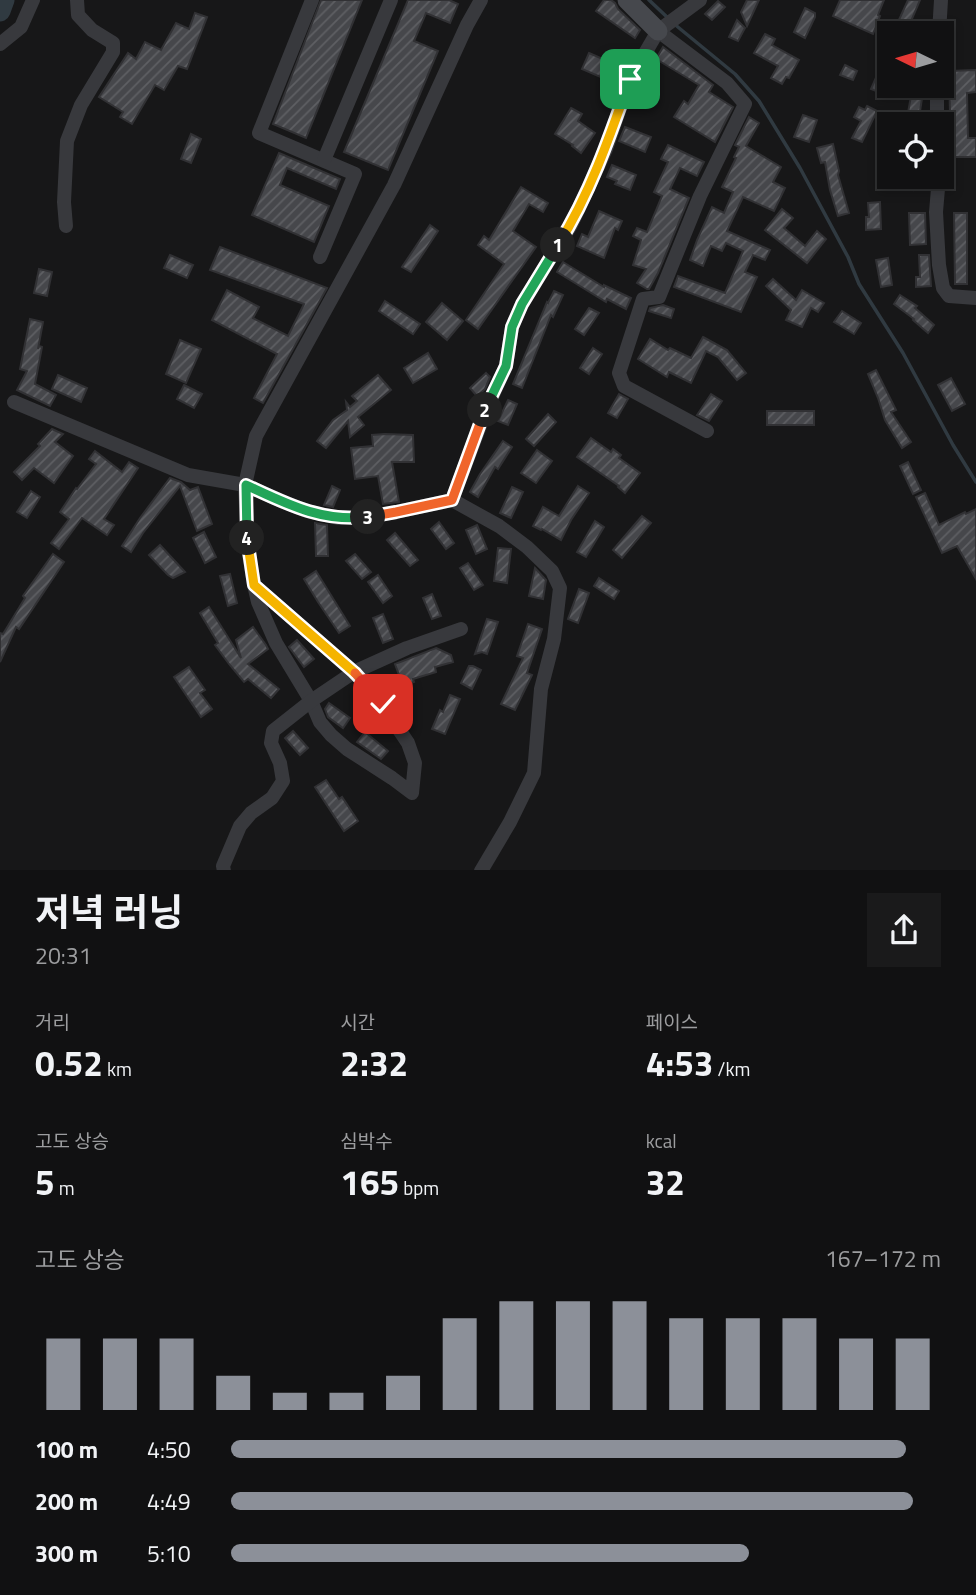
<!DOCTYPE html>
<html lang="ko">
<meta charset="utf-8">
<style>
:root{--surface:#111112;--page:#1a1a1b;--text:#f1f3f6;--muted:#9c9d9f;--line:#303132;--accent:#8c9099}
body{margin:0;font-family:"Titillium Web","Noto Sans KR",sans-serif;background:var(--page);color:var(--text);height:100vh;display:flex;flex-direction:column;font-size:26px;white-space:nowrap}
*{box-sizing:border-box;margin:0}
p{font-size:23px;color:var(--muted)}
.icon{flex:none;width:38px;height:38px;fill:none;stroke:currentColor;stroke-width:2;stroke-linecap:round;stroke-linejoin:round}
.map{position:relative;height:870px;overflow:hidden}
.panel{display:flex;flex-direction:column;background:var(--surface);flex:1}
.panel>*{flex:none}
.needle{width:46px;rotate:275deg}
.fabs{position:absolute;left:877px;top:21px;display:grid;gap:14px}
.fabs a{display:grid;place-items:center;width:77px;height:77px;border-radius:0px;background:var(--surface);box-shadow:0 4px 10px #0003,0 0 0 2px var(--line);font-size:35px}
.pin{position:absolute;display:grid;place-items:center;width:60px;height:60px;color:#fff;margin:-30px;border-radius:14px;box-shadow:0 4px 10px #0006}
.km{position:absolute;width:35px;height:35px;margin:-18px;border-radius:50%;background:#222;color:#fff;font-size:19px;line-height:35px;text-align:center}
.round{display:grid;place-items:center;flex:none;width:74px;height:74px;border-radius:0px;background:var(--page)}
.overview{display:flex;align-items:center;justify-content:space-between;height:119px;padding:0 35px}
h1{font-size:38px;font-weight:700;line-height:52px}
.figures{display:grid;grid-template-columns:repeat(3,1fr);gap:10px;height:119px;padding:7px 35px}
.figures div{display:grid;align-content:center}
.figures b{font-size:35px;font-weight:700}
.figures small{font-size:19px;font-weight:400}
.figures p{font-size:19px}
.chart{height:196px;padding:14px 35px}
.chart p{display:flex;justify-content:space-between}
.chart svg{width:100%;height:126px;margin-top:7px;stroke:var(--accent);stroke-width:6}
ul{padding:0 35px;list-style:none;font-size:23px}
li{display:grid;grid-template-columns:112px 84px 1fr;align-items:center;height:52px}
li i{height:18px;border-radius:9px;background:var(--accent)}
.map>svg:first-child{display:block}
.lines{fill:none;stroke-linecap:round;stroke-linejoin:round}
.stream{stroke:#303a41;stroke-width:3.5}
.river{stroke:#303a41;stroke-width:21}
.building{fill:url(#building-hatch);stroke:#313134;stroke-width:2}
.street{stroke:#38393d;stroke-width:14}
.secondary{stroke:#46484d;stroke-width:19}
.split-1-casing{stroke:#fff;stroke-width:14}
.split-2-casing{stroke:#fff;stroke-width:14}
.split-3-casing{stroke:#fff;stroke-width:14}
.split-4-casing{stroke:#fff;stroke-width:14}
.split-5-casing{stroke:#fff;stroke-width:14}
.split-6-casing{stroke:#fff;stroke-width:14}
.split-1{stroke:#f5b400;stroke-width:9}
.split-2{stroke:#22a559;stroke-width:9}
.split-3{stroke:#f0652b;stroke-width:9}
.split-4{stroke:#22a559;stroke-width:9}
.split-5{stroke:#f5b400;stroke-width:9}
.split-6{stroke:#f0652b;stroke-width:9}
</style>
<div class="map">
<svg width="976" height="871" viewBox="0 0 976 871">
<defs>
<pattern id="building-hatch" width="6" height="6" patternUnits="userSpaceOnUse" patternTransform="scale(1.75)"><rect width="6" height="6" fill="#46474b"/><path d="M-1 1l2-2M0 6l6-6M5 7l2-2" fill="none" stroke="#5e5f63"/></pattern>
</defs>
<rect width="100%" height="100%" fill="#171718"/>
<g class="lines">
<!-- stream -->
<g class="stream">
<polyline points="649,0 668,18"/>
<polyline points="673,23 735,74 759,101 800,168 848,257 859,284 903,353 953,445 976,482"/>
</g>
<!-- river -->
<polyline class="river" points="0,11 4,0"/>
</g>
<!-- building -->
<g class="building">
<polygon points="321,0 362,0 306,138 273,124"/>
<polygon points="408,0 449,0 458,4 450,23 426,13 414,41 438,51 388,170 344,152"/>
<polygon points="604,0 611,0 615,3 618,9 640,30 635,38 596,11"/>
<polygon points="747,0 759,0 747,26 741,12"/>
<polygon points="840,0 884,0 878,15 880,16 873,34 833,16"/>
<polygon points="908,0 920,0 906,33 893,33"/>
<polygon points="718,1 725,7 712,20 705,14"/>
<polygon points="805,8 815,13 815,17 805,38 794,32"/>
<polygon points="195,13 207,17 187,69 178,66 164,90 155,85 132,124 120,117 123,112 99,97 128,53 136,59 145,42 161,50 176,23 189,29"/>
<polygon points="737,20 745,28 738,41 729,37"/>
<polygon points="765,34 775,39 772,45 799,60 789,78 786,77 782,84 771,78 778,66 754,53"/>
<polygon points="663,47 713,85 709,92 733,107 715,142 674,117 684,101 688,104 699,85 656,59"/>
<polygon points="889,48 889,76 881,93 871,89"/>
<polygon points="589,53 619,66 612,82 582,69"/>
<polygon points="845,65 857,71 853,80 840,75"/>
<polygon points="976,70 976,92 967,93 968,138 976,138 976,157 951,157 949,71"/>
<polygon points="910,86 924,86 918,124 906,124 911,96 908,95"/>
<polygon points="867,106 877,111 862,142 852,138 861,121 854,117 859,107 865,110"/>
<polygon points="571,108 582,114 578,121 595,133 581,153 572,146 573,145 555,134"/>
<polygon points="803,115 817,120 809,142 794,137"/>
<polygon points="749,117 759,123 746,146 781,167 773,182 785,188 774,211 743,197 727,231 770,250 765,260 753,255 745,272 757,277 741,312 674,287 678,276 725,293 743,251 726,243 722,251 711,246 703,266 690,260 697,240 712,207 724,213 733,192 722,187 736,158 734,157 739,147 735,145"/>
<polygon points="625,127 651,137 645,152 619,141"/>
<polygon points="191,134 201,139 191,163 181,159"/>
<polygon points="833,144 839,171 838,175 849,213 838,216 830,190 825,162 821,163 817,148"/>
<polygon points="668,145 704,162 697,176 680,168 670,189 689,198 658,273 649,289 647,289 637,283 646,269 633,265 641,240 633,236 637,228 647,232 662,196 654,192 668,162 661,159"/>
<polygon points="279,153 340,179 336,189 287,168 280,185 329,206 314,242 252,215"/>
<polygon points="612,165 636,175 630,190 615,184 617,181 607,177"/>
<polygon points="898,177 916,177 913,190 896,187"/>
<polygon points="521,187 548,203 543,212 529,204 513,231 536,247 478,329 466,320 504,264 478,245 484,236 489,240"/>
<polygon points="880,202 881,229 866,230 866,217 869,217 868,203"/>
<polygon points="782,209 793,218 784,228 805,246 817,231 826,239 807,263 765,230"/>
<polygon points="599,211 622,221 618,230 615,228 604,258 577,246 582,234 588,237"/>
<polygon points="909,213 925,213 926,244 910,245"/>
<polygon points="954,213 967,213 967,284 955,284"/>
<polygon points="430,225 438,231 411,272 402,267"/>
<polygon points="220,247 327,288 263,403 254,398 277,354 212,320 227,290 259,307 253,318 288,336 304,304 210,270"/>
<polygon points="170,255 193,265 187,278 164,268"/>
<polygon points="919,255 929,255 931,286 916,287 916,277 920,277"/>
<polygon points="888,258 892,285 881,287 876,260"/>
<polygon points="563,262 604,287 604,285 631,298 626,309 607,299 606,302 557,272"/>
<polygon points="39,269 52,272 47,296 34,293"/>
<polygon points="773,279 796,300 802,290 824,303 818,312 811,308 802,327 786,320 791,310 766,286"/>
<polygon points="554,291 563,295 553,317 551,315 522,388 513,384 547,302 548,303"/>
<polygon points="900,295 917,306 915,308 934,325 928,333 913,320 914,319 894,304"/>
<polygon points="385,301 420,324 413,334 379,311"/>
<polygon points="442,303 463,321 447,340 426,322"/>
<polygon points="663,305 674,309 671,318 649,311 650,308"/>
<polygon points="589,308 599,313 584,335 575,329"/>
<polygon points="842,311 861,323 854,334 834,322"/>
<polygon points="30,319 43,322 38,349 39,346 42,347 35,384 56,395 50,406 17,390 27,371 20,369"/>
<polygon points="703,337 727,350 746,373 737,380 718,357 706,351 691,383 669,372 667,377 638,359 650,339 668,350 670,348 691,358"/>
<polygon points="180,340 201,349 186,383 166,374"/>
<polygon points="593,348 602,354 589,374 580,368"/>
<polygon points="428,353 437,369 413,383 404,368"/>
<polygon points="876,370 896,410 891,412 911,442 902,448 885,420 878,398 868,374"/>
<polygon points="486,373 490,377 485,389 477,396 470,388"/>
<polygon points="58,375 87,388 81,402 52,389"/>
<polygon points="378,375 391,390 358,417 364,425 350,437 348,421 326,448 317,441 333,420 347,410 346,402 350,407 357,401 352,396"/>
<polygon points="951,378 965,404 952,411 938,385"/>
<polygon points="184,385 202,394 194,408 177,399"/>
<polygon points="619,394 628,399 617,418 608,413"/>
<polygon points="711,394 722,401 709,421 697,415"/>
<polygon points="508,400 517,404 508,425 498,421"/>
<rect x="767" y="411" width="47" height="14"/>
<polygon points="548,414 556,422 534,446 526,439"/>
<polygon points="52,429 63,434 55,442 73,456 54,483 34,468 22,480 14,472 40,446 38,444"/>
<polygon points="385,434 413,435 414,462 392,462 399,502 383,504 378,476 355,479 351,448 373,446 372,435"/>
<polygon points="591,438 611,452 613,449 621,455 619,458 640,473 625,493 618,487 619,486 577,457"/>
<polygon points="503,441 512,447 498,469 495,467 478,497 470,492 480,474"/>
<polygon points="537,450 552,461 536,483 521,473"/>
<polygon points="95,451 122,472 129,462 138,468 104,519 114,525 107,535 82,518 59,549 51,543 69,519 60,512 76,488 77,489 96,464 89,459"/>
<polygon points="908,462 921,490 913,494 900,466"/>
<polygon points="170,478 181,482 190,490 198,487 212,524 197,531 180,486 143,533 131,552 122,546 140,518"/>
<polygon points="332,486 340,490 333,507 324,505"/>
<polygon points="578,486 589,493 571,520 561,540 542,529 541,530 533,526 543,507 559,516"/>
<polygon points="512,487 523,492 511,518 500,513"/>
<polygon points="31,491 40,497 27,518 17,512"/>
<polygon points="925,493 939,525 965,512 966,514 976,509 976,579 957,546 942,553 916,497"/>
<polygon points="642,516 651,523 622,558 613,550"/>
<polygon points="595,521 604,527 586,557 577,552"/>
<polygon points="439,522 454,543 446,549 431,529"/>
<polygon points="315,523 327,525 328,556 316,556"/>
<polygon points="477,525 487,549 476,554 466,530"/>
<polygon points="204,532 216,557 205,563 193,538"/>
<polygon points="395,533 418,560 410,566 387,540"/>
<polygon points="160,545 185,572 173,578 168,575 149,555"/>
<polygon points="498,548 511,549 507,583 494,581"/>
<polygon points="53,554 64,562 19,629 16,627 0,662 0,633 3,634 25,598 23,596"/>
<polygon points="355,554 371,572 362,579 346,561"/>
<polygon points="468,563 483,585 474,590 460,568"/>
<polygon points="535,568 546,580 543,599 529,596"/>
<polygon points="316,571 350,626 339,633 318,602 304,579"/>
<polygon points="230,574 237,603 228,606 220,576"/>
<polygon points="378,575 392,596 383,603 368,582"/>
<polygon points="599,578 619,591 614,599 594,586"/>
<polygon points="579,589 589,593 578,623 568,619"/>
<polygon points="432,594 441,616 432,619 423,598"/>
<polygon points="209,607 241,658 236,640 253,627 266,645 268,649 248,664 279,689 271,698 248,679 244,682 229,664 215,645 218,643 200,613"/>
<polygon points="383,614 393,639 383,643 373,618"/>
<polygon points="487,619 498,622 487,654 482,652 475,654"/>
<polygon points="528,624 542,629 527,673 532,675 515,710 501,704 523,658 517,656"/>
<polygon points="297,640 314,659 304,667 289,647"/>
<polygon points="436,648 451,655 453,662 435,667 436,672 413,679 414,682 403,686 395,664"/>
<polygon points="469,666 473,666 481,670 472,689 461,683"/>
<polygon points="189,667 205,690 200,693 212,709 201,717 174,677"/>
<polygon points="450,695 460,699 445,734 432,729 440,710 443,712"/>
<polygon points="329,703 350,718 343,728 328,717 325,709"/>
<polygon points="293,731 308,748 300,755 285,738"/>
<polygon points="365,732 388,751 381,759 357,742"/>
<polygon points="326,780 339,799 342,797 358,821 344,831 315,787"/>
</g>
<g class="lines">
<!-- street -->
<g class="street">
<polyline points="312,0 259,133 355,174 320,257"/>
<polyline points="658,31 727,83 745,104 700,196 659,297 643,299 619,373 624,386 707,431"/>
<polyline points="939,33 941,0"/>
<polyline points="0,44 21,27 33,0"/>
<polyline points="937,86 937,124"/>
<polyline points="324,160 391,0"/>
<polyline points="939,177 936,212 939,265 943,288 949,296 976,298"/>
<polyline points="66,226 64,202 67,141 81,105 113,52 113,43 92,30 78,15 77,0"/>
<polyline points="14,402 188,475 245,485 284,502 307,511 338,518 364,517 396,512 452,500 486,410 506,366 512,327 522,304 571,225 606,149 630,79 658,31 700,0"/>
<polyline points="452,500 499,526 527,547 552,571 560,588 554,639 541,689 534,773 510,822 481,871"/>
<polyline points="254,585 354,672 375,694 408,743 415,763 412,793 392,778 347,749 331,735 320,722 311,701 276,643 258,602 254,585 248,548 245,485 256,436 394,185 467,25 481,0"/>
<polyline points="224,871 223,866 240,826 251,813 272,798 283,781 280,763 271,743 273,731 311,701 354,672 407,648 461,629"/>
</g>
<!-- secondary -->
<polyline class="secondary" points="627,0 658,31"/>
</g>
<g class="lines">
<defs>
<path id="split-1" d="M558,245C590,194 610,136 630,79"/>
<polyline id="split-2" points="485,410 506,366 512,327 522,304 558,245"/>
<polyline id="split-3" points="368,517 396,512 452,500 485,410"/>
<path id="split-4" d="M247,538L246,485C287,504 321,522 368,517"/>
<polyline id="split-5" points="247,538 254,585 355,673"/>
<polyline id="split-6" points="355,673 383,704"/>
</defs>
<!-- split-1 casing -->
<use href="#split-1" class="split-1-casing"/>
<!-- split-2 casing -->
<use href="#split-2" class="split-2-casing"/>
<!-- split-3 casing -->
<use href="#split-3" class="split-3-casing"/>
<!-- split-4 casing -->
<use href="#split-4" class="split-4-casing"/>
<!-- split-5 casing -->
<use href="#split-5" class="split-5-casing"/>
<!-- split-6 casing -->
<use href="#split-6" class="split-6-casing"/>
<!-- split-1 -->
<use href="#split-1" class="split-1"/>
<!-- split-2 -->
<use href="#split-2" class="split-2"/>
<!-- split-3 -->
<use href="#split-3" class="split-3"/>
<!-- split-4 -->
<use href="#split-4" class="split-4"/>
<!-- split-5 -->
<use href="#split-5" class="split-5"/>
<!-- split-6 -->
<use href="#split-6" class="split-6"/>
</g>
</svg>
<div class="fabs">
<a><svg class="needle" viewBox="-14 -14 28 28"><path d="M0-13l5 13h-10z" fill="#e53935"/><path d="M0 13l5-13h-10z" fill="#9c9d9f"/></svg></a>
<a><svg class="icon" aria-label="locate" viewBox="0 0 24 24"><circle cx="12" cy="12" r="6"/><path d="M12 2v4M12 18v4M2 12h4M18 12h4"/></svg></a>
</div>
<div class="pin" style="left:630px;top:79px;background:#1e9e55"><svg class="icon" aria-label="arrive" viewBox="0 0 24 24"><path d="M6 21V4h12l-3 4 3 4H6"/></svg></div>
<div class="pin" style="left:383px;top:704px;background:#d93025"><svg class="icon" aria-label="check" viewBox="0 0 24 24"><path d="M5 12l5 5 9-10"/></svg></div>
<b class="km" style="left:558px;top:245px">1</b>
<b class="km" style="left:485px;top:410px">2</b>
<b class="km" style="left:368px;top:517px">3</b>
<b class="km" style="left:247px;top:538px">4</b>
</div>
<section class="panel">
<div class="overview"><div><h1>저녁 러닝</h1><p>20:31</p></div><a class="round"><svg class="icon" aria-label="share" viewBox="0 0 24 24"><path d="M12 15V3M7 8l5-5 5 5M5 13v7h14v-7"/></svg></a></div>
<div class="figures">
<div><p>거리</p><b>0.52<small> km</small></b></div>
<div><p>시간</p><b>2:32</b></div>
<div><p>페이스</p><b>4:53<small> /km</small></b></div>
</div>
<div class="figures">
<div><p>고도 상승</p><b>5<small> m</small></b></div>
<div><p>심박수</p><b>165<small> bpm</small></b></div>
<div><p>kcal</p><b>32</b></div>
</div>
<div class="chart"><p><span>고도 상승</span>167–172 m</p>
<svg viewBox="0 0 160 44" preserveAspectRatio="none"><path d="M5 44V19M15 44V19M25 44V19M35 44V32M45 44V38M55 44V38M65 44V32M75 44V12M85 44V6M95 44V6M105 44V6M115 44V12M125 44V12M135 44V12M145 44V19M155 44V19"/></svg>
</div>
<ul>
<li><b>100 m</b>4:50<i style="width:95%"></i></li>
<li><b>200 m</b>4:49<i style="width:96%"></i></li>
<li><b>300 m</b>5:10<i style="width:73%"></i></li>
</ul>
</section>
